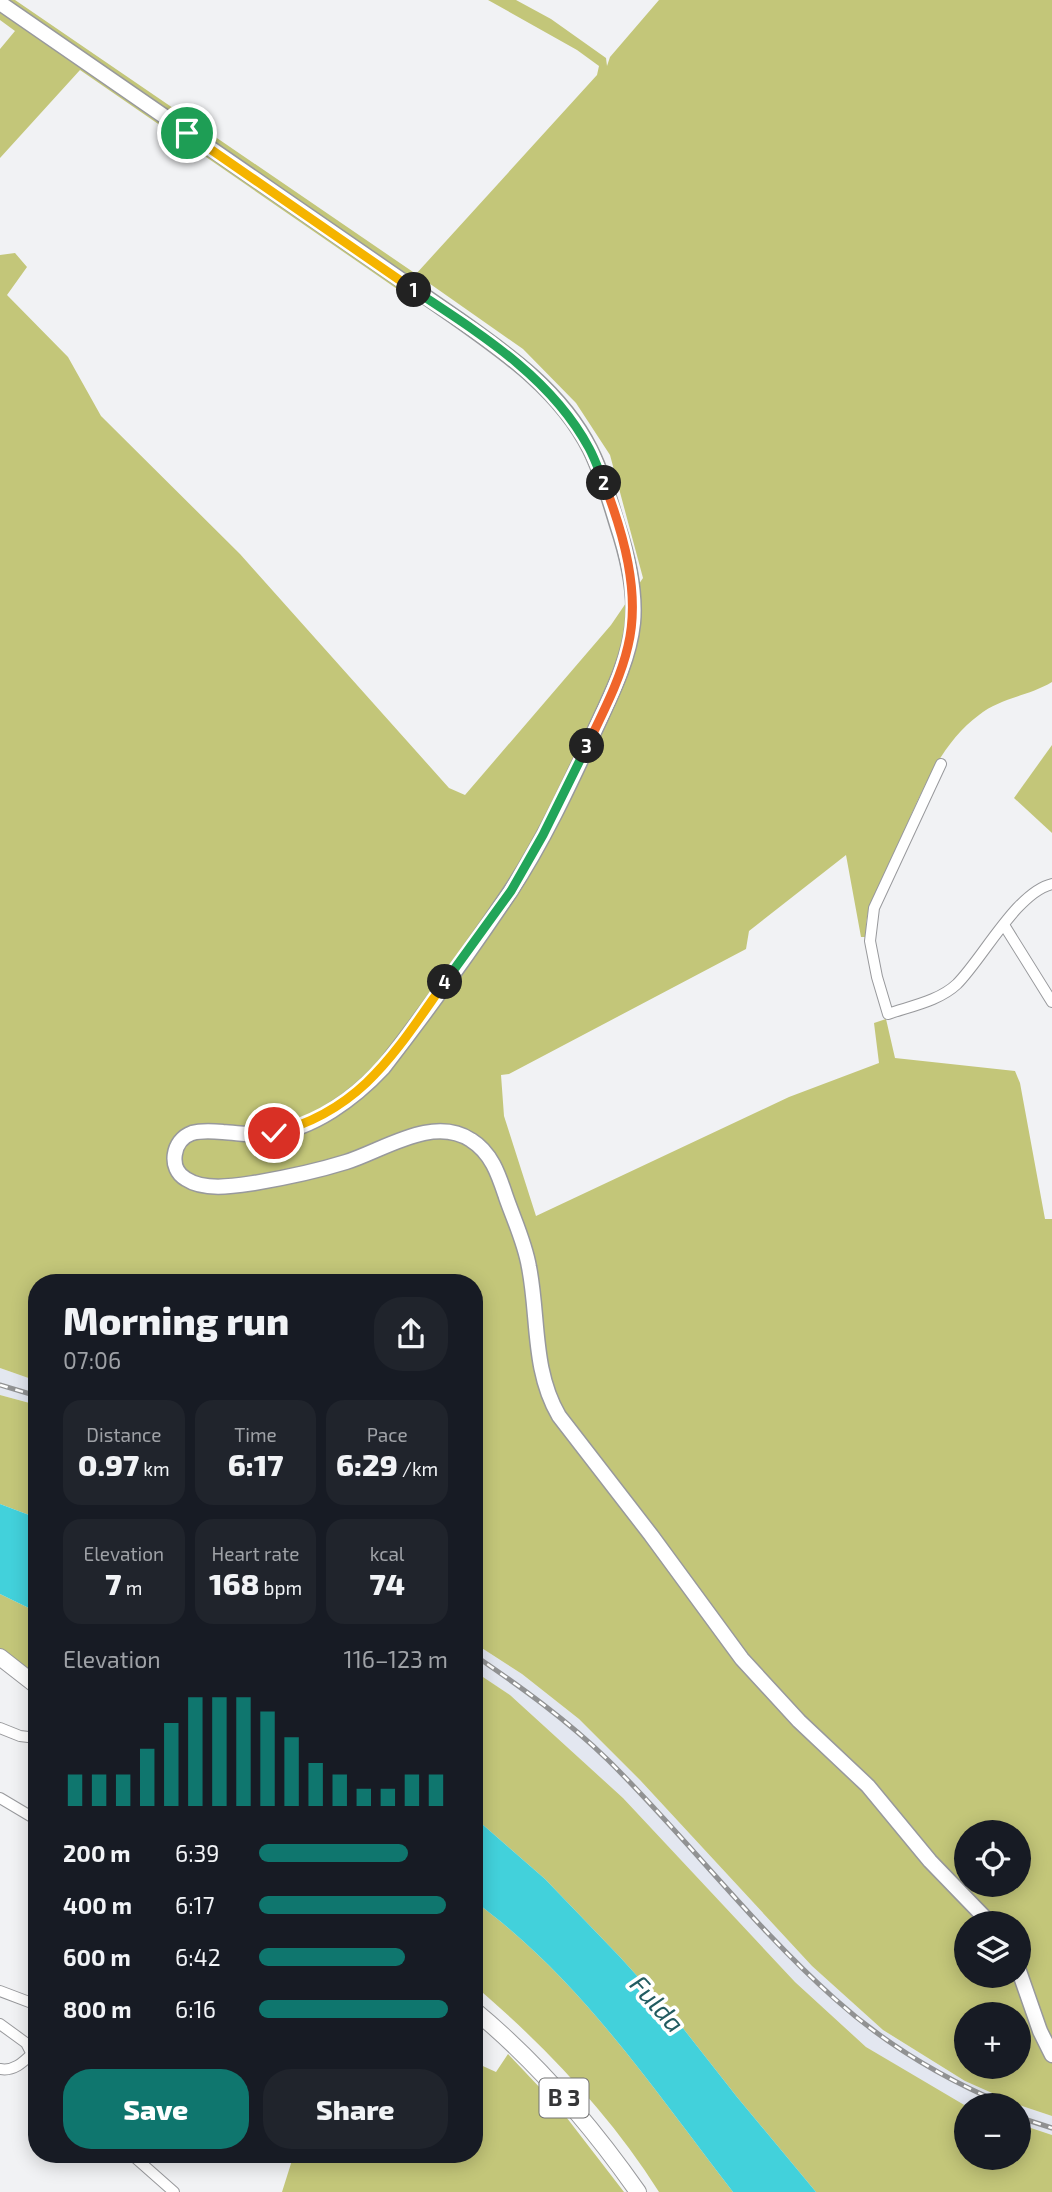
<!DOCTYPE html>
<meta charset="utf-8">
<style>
:root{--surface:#171b24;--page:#20242c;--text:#f1f3f6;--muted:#9ea1a6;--accent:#0f766e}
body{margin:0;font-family:"Exo 2",sans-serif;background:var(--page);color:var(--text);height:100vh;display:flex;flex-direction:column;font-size:26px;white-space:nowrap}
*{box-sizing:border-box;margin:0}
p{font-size:23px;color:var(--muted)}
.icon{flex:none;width:38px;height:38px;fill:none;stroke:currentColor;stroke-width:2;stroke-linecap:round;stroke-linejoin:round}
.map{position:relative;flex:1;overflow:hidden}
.side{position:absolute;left:28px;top:1274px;width:455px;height:889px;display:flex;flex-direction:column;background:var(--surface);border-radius:28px;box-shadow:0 4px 18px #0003}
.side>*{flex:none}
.controls{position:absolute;left:954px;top:1820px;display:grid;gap:14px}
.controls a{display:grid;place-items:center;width:77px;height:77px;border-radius:50%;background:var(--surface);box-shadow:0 4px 18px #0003;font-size:35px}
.pin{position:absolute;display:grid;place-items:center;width:60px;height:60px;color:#fff;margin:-30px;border:4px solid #fff;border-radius:50%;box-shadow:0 2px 7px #0007}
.km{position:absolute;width:35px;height:35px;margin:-18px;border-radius:50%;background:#222;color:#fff;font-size:19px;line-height:35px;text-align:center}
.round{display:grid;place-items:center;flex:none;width:74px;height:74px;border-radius:28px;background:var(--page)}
.summary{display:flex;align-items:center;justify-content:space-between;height:119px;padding:0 35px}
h1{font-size:38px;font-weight:800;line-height:52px}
.metrics{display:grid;grid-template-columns:repeat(3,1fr);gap:10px;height:119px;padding:7px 35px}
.metrics div{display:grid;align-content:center;border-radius:18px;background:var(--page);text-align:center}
.metrics b{font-size:30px;font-weight:800}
.metrics small{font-size:19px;font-weight:400}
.metrics p{font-size:19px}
.chart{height:196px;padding:14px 35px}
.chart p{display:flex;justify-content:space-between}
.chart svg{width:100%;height:126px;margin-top:7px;stroke:var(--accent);stroke-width:6}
.action{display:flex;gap:14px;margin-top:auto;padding:14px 35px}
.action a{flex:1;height:80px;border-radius:28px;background:var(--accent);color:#fff;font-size:28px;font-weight:800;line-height:80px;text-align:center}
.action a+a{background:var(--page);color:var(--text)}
ul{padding:0 35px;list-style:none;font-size:23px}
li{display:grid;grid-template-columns:112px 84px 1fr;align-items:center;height:52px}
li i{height:18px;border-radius:9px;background:var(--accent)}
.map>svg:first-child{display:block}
.built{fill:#e3e7f0}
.green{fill:#c3c679;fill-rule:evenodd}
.water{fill:#42d1db}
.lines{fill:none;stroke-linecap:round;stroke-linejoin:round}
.street-casing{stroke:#98999c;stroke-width:12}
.secondary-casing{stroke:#98999c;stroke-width:17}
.primary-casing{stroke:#98999c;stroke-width:18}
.street{stroke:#fff;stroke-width:10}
.secondary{stroke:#fff;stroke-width:14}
.primary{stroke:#fff;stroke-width:16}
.rail-casing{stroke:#919293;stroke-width:5}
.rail{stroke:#fff;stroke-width:2.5;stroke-dasharray:8;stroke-linecap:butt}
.split-1-casing{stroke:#fff;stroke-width:14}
.split-2-casing{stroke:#fff;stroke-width:14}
.split-3-casing{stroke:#fff;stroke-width:14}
.split-4-casing{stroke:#fff;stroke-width:14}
.split-5-casing{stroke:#fff;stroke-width:14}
.split-1{stroke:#f5b400;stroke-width:9}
.split-2{stroke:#22a559;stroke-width:9}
.split-3{stroke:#f0652b;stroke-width:9}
.split-4{stroke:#22a559;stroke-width:9}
.split-5{stroke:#f5b400;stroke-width:9}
.labels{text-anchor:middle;stroke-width:7;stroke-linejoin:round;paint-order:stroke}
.shield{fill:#fff;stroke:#727273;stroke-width:2}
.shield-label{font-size:23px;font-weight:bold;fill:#363637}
.water-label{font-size:26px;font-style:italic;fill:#225b60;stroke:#fff}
</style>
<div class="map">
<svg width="1052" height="2192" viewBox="0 0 1052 2192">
<rect width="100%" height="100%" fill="#f1f2f4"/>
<!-- built -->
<g class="built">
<polygon points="0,1368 37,1381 37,1405 0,1395"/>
<polygon points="474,1643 522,1674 579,1719 640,1780 812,1966 883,2030 965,2081 1019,2105 1052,2116 1052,2135 1019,2124 1018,2105 966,2106 959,2103 866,2047 795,1982 623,1798 510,1695 474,1671"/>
</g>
<!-- green -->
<g class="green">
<path d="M0,0H15L416,274L597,75L599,66L577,50L488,0H516L551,19L606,58L607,66L610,57L659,0H1052V682C1029,696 1000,698 979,715C935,747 915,809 893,856C885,874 875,892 869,910C866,918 866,928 866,937H861L846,855L749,931L746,949L509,1074L501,1075L504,1116L536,1216L789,1097L879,1063L874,1023L886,1019L895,1058L1015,1071L1020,1083L1045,1219H1052V2116L1019,2105L965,2081L883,2030L812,1966L640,1780L579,1719L522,1674L474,1643V1283H37V1381L0,1368V255L15,253L27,267L7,295L68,357L101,416L240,554L449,788L465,795L611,625L643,578L610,455L576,403L523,349L416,274L400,291L80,70L0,158V49L15,31L0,20ZM966,1832H1018V1885H966ZM966,1923H1018V1976H966ZM966,2014H1018V2067H966Z"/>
<polygon points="1052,745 1052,833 1014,798"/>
<polygon points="0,1395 37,1405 37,1518 0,1504"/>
<polygon points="0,1594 37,1612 37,1678 0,1650"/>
<polygon points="474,1671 510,1695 623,1798 795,1982 866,2047 966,2106 966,2158 1018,2158 1019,2124 1052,2135 1052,2192 816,2192 737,2097 675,2018 620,1957 545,1879 474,1817"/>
<path d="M474,1901C580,1978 654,2090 733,2192H659C609,2113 545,2046 474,1985Z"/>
<polygon points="508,2054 560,2109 624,2192 282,2192 294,2154 474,2154 474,2062 496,2072"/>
</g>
<!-- water -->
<g class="water">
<polygon points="0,1504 37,1518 37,1612 0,1594"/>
<path d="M474,1817L545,1879L620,1957L675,2018L737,2097L816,2192H733C654,2090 580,1978 474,1901Z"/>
</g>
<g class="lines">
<defs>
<g id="street">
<path d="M941,764L874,908L870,941L877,977L888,1014C911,1006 939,1001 957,984C983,958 1017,892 1052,884"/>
<polyline points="1004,925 1052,1002"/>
<polyline points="0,1728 20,1736 37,1738"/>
<polyline points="0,1798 37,1820"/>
<polyline points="0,1991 37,2005"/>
<polyline points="0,2024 26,2043 37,2064"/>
<path d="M0,2069C16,2072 26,2059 37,2049"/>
<polyline points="131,2154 174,2192"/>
</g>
<g id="secondary">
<path d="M0,3L455,317C506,353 561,391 590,449C602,473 609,498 617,524C627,554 636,591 633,623C629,661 610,697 594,732C569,786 543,842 510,892C470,952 427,1011 383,1068C354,1099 313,1129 271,1134C255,1136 239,1133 223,1132C213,1131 202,1130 192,1133C172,1140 168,1169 186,1179C204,1191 234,1186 254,1183C284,1178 317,1171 346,1162C384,1150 433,1115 471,1140C492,1153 499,1176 506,1197C514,1220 525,1243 529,1267C539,1318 532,1370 559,1416L651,1535L742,1659L799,1721L868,1786L930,1861L990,1923"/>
<polyline points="1018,1968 1040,2031 1052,2055"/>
</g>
<g id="primary">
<polyline points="0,1657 37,1686"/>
<path d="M474,2010C537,2062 591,2125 638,2192"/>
</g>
</defs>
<!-- street casing -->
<use href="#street" class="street-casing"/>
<!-- secondary casing -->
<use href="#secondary" class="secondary-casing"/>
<!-- primary casing -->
<use href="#primary" class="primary-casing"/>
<!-- street -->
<use href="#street" class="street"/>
<!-- secondary -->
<use href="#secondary" class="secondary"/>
<!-- primary -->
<use href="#primary" class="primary"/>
<defs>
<g id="rail">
<polyline points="0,1385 37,1396"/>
<path d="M474,1655C521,1687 567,1720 608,1760C686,1837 753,1926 835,1999C885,2044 944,2079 1006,2105"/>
<polyline points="1018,2117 1052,2128"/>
</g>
</defs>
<!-- rail casing -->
<use href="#rail" class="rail-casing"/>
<!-- rail -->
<use href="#rail" class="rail"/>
</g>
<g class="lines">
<defs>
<polyline id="split-1" points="187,133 414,290"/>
<path id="split-2" d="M414,290C479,333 551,377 589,448C595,459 599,471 604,483"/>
<path id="split-3" d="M587,746C602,714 620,681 628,646C641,593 623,532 604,483"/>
<polyline id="split-4" points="445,982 511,891 543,835 587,746"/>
<path id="split-5" d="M274,1133C362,1111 396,1051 445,982"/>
</defs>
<!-- split-1 casing -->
<use href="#split-1" class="split-1-casing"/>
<!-- split-2 casing -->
<use href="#split-2" class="split-2-casing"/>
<!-- split-3 casing -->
<use href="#split-3" class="split-3-casing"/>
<!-- split-4 casing -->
<use href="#split-4" class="split-4-casing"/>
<!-- split-5 casing -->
<use href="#split-5" class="split-5-casing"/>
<!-- split-1 -->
<use href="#split-1" class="split-1"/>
<!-- split-2 -->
<use href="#split-2" class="split-2"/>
<!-- split-3 -->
<use href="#split-3" class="split-3"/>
<!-- split-4 -->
<use href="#split-4" class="split-4"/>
<!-- split-5 -->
<use href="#split-5" class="split-5"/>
</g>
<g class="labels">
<!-- shield labels -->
<rect class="shield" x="539.5" y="2078.5" width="49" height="39" rx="5"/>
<g class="shield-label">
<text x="564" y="2106">B 3</text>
</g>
<!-- water labels -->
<g class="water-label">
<text transform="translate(657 2004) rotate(48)" y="9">Fulda</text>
</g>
</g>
</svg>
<div class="controls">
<a><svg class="icon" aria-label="locate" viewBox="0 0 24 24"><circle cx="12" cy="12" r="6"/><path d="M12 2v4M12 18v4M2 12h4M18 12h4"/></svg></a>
<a><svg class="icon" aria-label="layers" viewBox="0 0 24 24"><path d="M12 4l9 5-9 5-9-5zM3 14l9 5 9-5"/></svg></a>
<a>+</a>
<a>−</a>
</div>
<div class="pin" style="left:187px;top:133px;background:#1e9e55"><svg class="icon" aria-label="arrive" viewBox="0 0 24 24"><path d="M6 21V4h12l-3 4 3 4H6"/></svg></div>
<div class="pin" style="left:274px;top:1133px;background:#d93025"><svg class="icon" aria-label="check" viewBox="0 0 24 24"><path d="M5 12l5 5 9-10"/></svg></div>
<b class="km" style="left:414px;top:290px">1</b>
<b class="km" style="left:604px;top:483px">2</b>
<b class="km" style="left:587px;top:746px">3</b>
<b class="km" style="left:445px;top:982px">4</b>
<section class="side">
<div class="summary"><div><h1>Morning run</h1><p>07:06</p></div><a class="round"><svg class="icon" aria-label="share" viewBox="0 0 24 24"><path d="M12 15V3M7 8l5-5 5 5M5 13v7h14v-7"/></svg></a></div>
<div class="metrics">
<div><p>Distance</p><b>0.97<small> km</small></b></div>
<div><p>Time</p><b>6:17</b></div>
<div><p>Pace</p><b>6:29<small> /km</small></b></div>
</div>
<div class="metrics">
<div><p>Elevation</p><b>7<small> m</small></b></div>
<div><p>Heart rate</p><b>168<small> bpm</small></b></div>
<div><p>kcal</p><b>74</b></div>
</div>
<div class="chart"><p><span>Elevation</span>116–123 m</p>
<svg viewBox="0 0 160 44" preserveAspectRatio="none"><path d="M5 44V33M15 44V33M25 44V33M35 44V24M45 44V15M55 44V6M65 44V6M75 44V6M85 44V11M95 44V20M105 44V29M115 44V33M125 44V38M135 44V38M145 44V33M155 44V33"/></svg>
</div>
<ul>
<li><b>200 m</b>6:39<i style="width:79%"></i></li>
<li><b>400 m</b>6:17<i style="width:99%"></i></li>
<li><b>600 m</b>6:42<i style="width:77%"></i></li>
<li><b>800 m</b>6:16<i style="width:100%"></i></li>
</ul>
<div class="action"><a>Save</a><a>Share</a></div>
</section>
</div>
